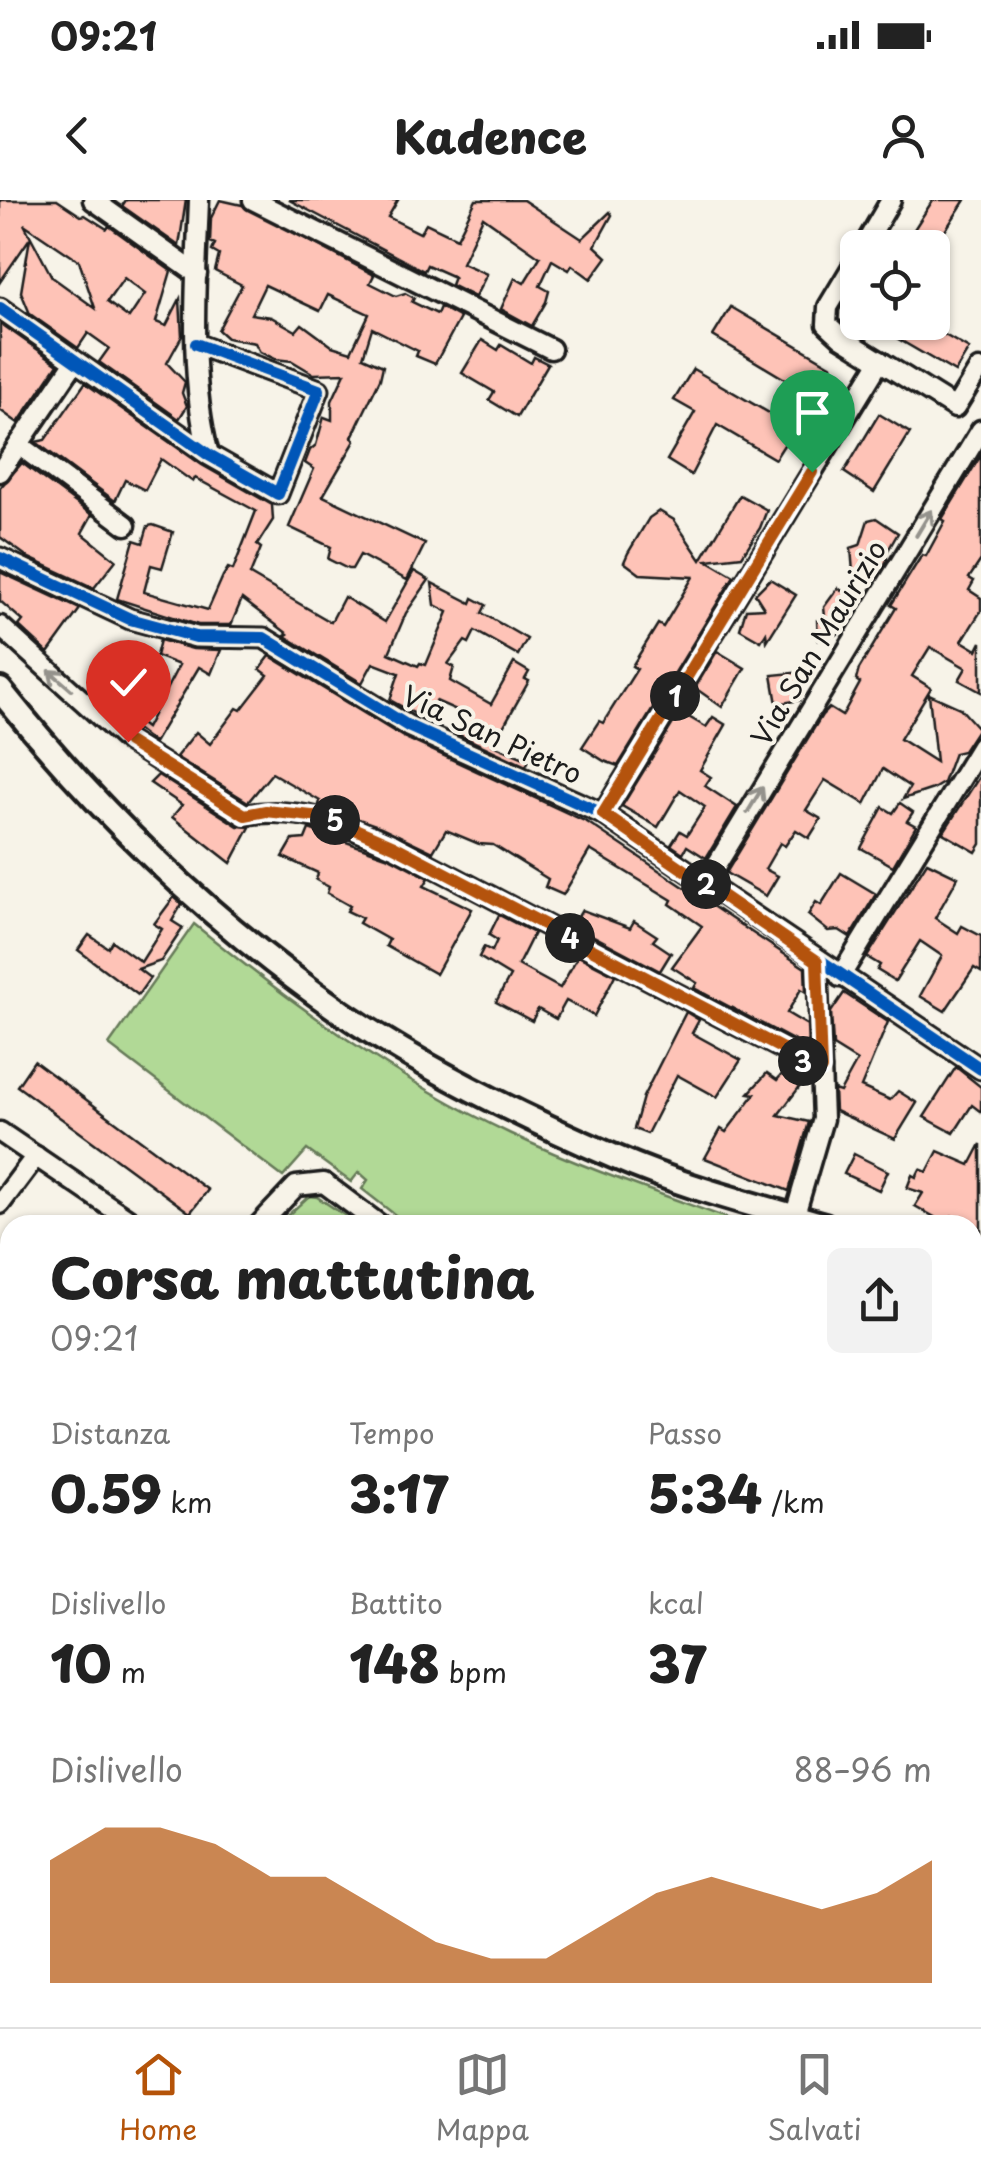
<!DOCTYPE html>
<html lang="it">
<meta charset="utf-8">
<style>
:root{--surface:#fff;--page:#f2f2f2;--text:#222;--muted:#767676;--line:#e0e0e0;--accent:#b45309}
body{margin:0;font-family:"Playpen Sans",sans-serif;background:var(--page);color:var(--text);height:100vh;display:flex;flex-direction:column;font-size:38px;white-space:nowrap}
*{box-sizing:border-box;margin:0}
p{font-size:32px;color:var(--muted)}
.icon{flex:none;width:55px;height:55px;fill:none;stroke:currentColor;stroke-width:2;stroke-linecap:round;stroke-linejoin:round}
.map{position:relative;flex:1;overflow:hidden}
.details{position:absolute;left:0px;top:1015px;width:982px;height:812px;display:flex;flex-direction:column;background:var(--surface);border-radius:30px 30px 0 0;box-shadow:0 2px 8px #0004}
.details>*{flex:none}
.tools{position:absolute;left:840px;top:30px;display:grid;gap:20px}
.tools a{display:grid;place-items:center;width:110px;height:110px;border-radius:15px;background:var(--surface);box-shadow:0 2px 8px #0004;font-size:50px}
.pin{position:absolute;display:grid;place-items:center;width:85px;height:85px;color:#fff;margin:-102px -42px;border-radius:50% 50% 50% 0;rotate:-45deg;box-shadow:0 0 10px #0007}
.pin .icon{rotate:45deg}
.km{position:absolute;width:50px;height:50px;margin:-25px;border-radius:50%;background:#222;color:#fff;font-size:28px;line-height:50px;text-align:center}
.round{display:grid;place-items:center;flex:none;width:105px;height:105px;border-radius:15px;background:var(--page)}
.overview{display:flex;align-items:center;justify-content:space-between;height:170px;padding:0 50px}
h1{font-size:55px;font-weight:800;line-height:75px}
.metrics{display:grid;grid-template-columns:repeat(3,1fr);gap:15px;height:170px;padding:10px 50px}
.metrics div{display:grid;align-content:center}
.metrics b{font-size:50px;font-weight:800}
.metrics small{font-size:28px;font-weight:400}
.metrics p{font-size:28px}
.chart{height:280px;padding:20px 50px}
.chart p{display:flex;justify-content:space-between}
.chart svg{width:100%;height:180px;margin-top:10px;fill:var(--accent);opacity:.7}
.status{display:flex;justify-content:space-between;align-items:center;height:70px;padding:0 50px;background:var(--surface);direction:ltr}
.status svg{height:28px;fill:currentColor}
header{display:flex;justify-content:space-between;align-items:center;height:130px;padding:0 50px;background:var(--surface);font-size:45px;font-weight:800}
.tab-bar{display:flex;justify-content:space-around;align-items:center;height:140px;border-top:2px solid var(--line);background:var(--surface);font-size:28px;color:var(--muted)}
.tab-bar a{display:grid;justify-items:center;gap:5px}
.tab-bar .active{color:var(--accent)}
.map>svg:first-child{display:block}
.green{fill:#b1d996;stroke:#667a59;stroke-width:2.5}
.building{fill:#fec3b7;stroke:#1c1c1c;stroke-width:2.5;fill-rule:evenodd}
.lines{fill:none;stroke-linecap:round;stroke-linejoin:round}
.minor-casing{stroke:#1c1c1c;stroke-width:25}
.major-casing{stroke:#1c1c1c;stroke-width:30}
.minor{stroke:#f7f3e8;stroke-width:18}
.major{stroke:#f7f3e8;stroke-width:22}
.cycleway-casing{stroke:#f7f3e8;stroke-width:19}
.cycleway{stroke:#0057b8;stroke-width:12}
.oneway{stroke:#94928c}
.route-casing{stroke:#fff;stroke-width:20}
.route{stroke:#b45309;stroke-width:12}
.labels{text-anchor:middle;stroke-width:8;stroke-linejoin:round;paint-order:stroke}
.street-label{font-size:28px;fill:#1c1c1c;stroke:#f7f3e8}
</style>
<div class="status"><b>09:21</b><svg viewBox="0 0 49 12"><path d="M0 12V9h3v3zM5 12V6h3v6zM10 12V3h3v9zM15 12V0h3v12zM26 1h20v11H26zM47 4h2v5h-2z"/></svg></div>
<header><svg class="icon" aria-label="back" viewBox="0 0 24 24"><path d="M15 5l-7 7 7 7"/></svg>Kadence<svg class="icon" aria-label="person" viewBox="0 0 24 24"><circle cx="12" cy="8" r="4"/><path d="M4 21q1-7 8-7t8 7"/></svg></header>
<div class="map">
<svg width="981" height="1827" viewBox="0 0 981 1827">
<rect width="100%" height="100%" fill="#f7f3e8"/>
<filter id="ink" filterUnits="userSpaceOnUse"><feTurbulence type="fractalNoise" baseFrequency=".01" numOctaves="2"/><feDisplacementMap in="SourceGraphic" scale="20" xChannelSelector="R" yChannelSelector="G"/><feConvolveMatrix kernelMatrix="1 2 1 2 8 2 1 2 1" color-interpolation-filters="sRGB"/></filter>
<g filter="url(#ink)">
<!-- green -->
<g class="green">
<path d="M194,724C292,804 397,880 511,934C587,970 667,996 746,1025H567L556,1018L553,1025H408L362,989L368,980L359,972L351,982L307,950L283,977L109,845Z"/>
<polygon points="309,996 317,997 359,1025 277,1025"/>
<polygon points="973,1086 981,1088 981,1237 973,1242"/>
<polygon points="981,1533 981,1827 946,1827 951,1818 972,1818 972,1547"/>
<polygon points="621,1818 860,1818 855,1827 641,1827"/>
</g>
<!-- building -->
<g class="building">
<path d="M0,0H57L81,16L85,15L107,29L109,26L171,71L156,122L166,126L180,99L182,136L167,163L185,182L182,193L187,206L179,219L99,162L109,148L88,133L78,148L30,114L21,92L30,38L0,82ZM24,24L79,61L95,108L52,77ZM124,78L145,94L129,118L107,102Z"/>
<polygon points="126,0 186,0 179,46 122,6"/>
<path d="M220,0L242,5L374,75L370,83L396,96L405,93L414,98L412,102L437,114L440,107L460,118L435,164L416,156L418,151L372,128L363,157L383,166L380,179L352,237L355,241L323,296L425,344L407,380L360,355L352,369H348L328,359L331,347L289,327L314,269L305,263L310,250L316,245L324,217L332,220V201L345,173L314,174L292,161L275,159L260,152L255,143L227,138L218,130L242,85L215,71L219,55L212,51L215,44L210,42L211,18ZM265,85L320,111L328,95L369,114L351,152L332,146L302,124L296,131L271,117L251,114Z"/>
<polygon points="289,0 398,0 388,17 420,33 426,23 457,38 476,0 523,0 582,39 610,12 612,15 595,46 607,57 591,79 572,65 569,70 552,60 540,86 549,91 546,102 532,126 501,109 515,78 524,83 540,57 483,17 462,63 487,74 475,97 451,85 454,77 427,65 424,71"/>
<polygon points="933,0 965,0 934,48 902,48"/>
<polygon points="731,107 832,166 813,196 713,136"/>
<polygon points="869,122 922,122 969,149 955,172"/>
<polygon points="0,123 58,164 18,223 0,210"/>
<polygon points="482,140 498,150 501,145 531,163 534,157 548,164 517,217 489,200 494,192 462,173"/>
<polygon points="693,169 795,228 775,259 717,225 691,275 667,260 695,212 674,200"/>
<polygon points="85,183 202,265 272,305 273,320 257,345 261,348 250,375 331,422 344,397 385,422 414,371 429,380 406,413 389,453 418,466 420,463 426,465 448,412 435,405 432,383 471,403 473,398 486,405 482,413 527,439 518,455 475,431 469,443 465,441 448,464 454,467 450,481 491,504 514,463 529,472 525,479 529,481 493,545 529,560 526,566 457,534 468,515 436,501 428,521 390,500 399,473 373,463 362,483 285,436 288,434 242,399 231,425 198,425 117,399 134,340 143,343 148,326 153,325 173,332 162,368 151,365 144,392 208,410 223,376 228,368 233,370 256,311 195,278 193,282 161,259 145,290 125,280 115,301 36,242 45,240"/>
<polygon points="879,214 910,233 874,292 844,272"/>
<polygon points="981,255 981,360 969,378 974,381 969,390 981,398 981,411 962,441 977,450 981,442 981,492 959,480 966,468 930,447 912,476 931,488 900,539 936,562 929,494 960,508 978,528 963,551 954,553 943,583 933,589 903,599 910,587 883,569 865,604 825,580 806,610 821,619 809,638 796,630 785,646 780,643 765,669 778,676 766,696 726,673 822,515 829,508 842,516 860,483 856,480 859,469 896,408 891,405 922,355 926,356 945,321 942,319"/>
<polygon points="22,263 92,315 82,333 116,360 94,388 29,358 0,337 0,288"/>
<polygon points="740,295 767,310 760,328 742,356 707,360 734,376 618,566 604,561 582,547 599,521 603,523 637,469 632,466 658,424 663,427 693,377 640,374 624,362 628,353 649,318 659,311 674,320 701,360"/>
<polygon points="876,318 898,333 886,354 887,360 884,366 853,372 851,348 860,345 868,320"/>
<polygon points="0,372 80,409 48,453 19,426 23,421 0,401"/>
<polygon points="770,379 796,395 767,441 766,433 761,441 740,429 746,409 764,408 755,394"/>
<polygon points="838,388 859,402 838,434 818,440 817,420 825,417 824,407"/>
<polygon points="160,440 193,449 221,450 211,474 199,467 154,543 121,518 125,512 146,528 179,465 156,456"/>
<polygon points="717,451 745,468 722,507 695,488"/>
<polygon points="270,456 403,537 587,622 805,768 806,792 801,789 787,813 807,825 808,848 694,788 697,783 672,767 702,726 670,704 672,700 590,650 563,695 545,687 548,679 493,645 479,644 446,630 433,652 381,627 319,605 320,601 272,573 248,602 176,557 196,532 210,544 237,508 241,510 268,475 260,469"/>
<polygon points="813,471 799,492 800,500 777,504 772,475"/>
<polygon points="680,512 706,527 713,517 726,525 700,570 711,577 705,586 737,607 706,658 687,646 683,653 671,645 680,631 687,635 705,607 680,590 658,627 622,606"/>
<polygon points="981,574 981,644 976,652 943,633"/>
<polygon points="158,575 238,626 250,627 231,663 172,617 182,605 150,583"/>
<polygon points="900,603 913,612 907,621 916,626 893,666 861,648 883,607 893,613"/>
<polygon points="309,629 389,657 429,678 424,686 472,709 436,774 386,746 389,740 359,723 362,718 347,711 350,706 327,693 329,687 316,680 318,673 283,657 293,640 305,639"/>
<polygon points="927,662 958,677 935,718 958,733 962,726 981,736 981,772 974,768 945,811 920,796 942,756 920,741 895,781 877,770 880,765 867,757"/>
<polygon points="841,673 876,694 850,737 839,730 828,731 808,715 816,702 821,705"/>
<polygon points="174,697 182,704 172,721 183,728 161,761 138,769 150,778 138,795 78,750 89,735 108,748 112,741 141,762 162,729 154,724"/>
<polygon points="582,710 630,728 634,721 657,736 653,741 671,753 660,771 573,725"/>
<polygon points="499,715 534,733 518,765 560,788 578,756 615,775 594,816 566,801 556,819 538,809 532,821 496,802 510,776 479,757 484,747 492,751 497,740 489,735"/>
<polygon points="844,793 888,822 861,887 890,900 898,891 917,903 895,939 835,911 834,890 840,892 857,861 833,846 831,812"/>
<polygon points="686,812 699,820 692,833 741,860 717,897 677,875 647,934 634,929 643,897"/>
<polygon points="34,861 208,990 190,1013 17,886"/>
<polygon points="789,866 808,876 778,915 809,922 789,991 705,958 721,929 726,932 755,894 749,893 767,873 777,880"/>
<polygon points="956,867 981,887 981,912 972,905 954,933 924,917"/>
<polygon points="981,944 981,1031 952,1016 947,1024 915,1006 923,993 907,988 912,975 916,977 920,969 927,972 938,951 970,965"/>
<polygon points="854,954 888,971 879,990 844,974"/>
</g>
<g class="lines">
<defs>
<g id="minor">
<polyline points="93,0 197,74"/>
<path d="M199,0C196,84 188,173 209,255"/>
<polyline points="253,0 551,149"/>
<polyline points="863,48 891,0"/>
<polyline points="858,57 828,107 827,124 841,137 955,208 979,169"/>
<polyline points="0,108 209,255 278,294 319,190 196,144"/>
<polyline points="19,245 126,325"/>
<polyline points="0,272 74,163"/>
<polyline points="0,358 130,419 196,437 264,438 408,526 603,614 981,869"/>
<path d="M0,426L127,541L245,615C299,605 346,625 394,646L821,869"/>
<polyline points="603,614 880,161"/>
<polyline points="705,684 981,230"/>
<polyline points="840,777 981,546"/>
<polyline points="0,932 137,1025"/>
<polyline points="0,1004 36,956"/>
<polyline points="259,1025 296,986 324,983 380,1025"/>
<polyline points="792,1025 823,919 817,761"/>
<polyline points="0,1062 10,1069"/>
<polyline points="0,1151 10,1160"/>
<polyline points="0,1291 10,1281"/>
<polyline points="972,1329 981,1350"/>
<polyline points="0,1776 10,1755"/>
<polyline points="526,1827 528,1818"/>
</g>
<g id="major">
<path d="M0,490C97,611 213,723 341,812C426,870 520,916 615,957C681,986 755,1005 824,1025"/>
<polyline points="972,1068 981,1070"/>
</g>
</defs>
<!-- minor casing -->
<use href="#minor" class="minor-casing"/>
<!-- major casing -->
<use href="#major" class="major-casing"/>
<!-- minor -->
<use href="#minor" class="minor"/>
<!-- major -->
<use href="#major" class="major"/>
<defs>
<g id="cycleway">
<polyline points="0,108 209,255 278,294 319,190 196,144"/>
<polyline points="0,358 130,419 196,437 264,438 408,526 603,614 981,869"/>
</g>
</defs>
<!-- cycleway casing -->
<use href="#cycleway" class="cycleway-casing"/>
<!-- cycleway -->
<use href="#cycleway" class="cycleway"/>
</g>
<!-- one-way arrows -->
<defs><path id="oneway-shaft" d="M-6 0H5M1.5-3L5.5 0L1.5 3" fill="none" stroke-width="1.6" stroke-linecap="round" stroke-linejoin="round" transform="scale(2.5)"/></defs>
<g class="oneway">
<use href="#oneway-shaft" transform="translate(924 323) rotate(-59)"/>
<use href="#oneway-shaft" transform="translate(60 480) rotate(-139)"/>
<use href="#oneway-shaft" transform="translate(755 600) rotate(-59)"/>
</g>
</g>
<g class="lines" filter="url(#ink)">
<defs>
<polyline id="route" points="128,542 245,615 266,611 330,618 394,646 821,869 817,761 603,614 812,272"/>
</defs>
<!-- route casing -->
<use href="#route" class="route-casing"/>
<!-- route -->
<use href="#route" class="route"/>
</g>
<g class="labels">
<!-- street labels -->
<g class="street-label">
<text transform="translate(819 443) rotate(-59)" y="10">Via San Maurizio</text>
<text transform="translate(492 535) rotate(25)" y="10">Via San Pietro</text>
</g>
</g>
</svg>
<div class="tools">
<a><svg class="icon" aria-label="locate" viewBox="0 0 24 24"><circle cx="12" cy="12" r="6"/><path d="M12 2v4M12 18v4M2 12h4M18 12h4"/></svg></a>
</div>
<div class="pin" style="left:812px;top:272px;background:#1e9e55"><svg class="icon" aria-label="arrive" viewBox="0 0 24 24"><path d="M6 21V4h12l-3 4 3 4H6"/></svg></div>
<div class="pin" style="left:128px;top:542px;background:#d93025"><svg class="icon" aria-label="check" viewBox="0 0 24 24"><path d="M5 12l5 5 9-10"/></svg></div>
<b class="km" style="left:675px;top:496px">1</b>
<b class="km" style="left:706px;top:684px">2</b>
<b class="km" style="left:803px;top:861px">3</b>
<b class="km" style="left:570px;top:738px">4</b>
<b class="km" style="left:335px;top:620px">5</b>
<section class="details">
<div class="overview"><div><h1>Corsa mattutina</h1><p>09:21</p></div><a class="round"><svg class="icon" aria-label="share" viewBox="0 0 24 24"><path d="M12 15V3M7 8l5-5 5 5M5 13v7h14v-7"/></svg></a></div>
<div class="metrics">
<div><p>Distanza</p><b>0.59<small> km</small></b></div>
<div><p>Tempo</p><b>3:17</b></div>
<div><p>Passo</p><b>5:34<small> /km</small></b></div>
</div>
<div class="metrics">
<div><p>Dislivello</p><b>10<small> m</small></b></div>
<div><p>Battito</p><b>148<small> bpm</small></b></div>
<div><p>kcal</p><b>37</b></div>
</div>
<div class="chart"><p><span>Dislivello</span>88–96 m</p>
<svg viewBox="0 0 160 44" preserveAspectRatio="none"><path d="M0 44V14L10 6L20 6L30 10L40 18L50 18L60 26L70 34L80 38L90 38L100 30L110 22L120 18L130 22L140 26L150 22L160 14V44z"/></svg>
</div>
</section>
</div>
<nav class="tab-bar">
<a class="active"><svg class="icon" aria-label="home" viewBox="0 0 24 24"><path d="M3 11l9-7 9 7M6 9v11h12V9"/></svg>Home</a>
<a><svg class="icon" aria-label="map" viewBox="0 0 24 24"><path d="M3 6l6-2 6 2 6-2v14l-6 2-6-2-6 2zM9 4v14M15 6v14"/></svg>Mappa</a>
<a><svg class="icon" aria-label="saved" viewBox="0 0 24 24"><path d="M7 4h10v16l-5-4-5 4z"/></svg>Salvati</a>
</nav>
